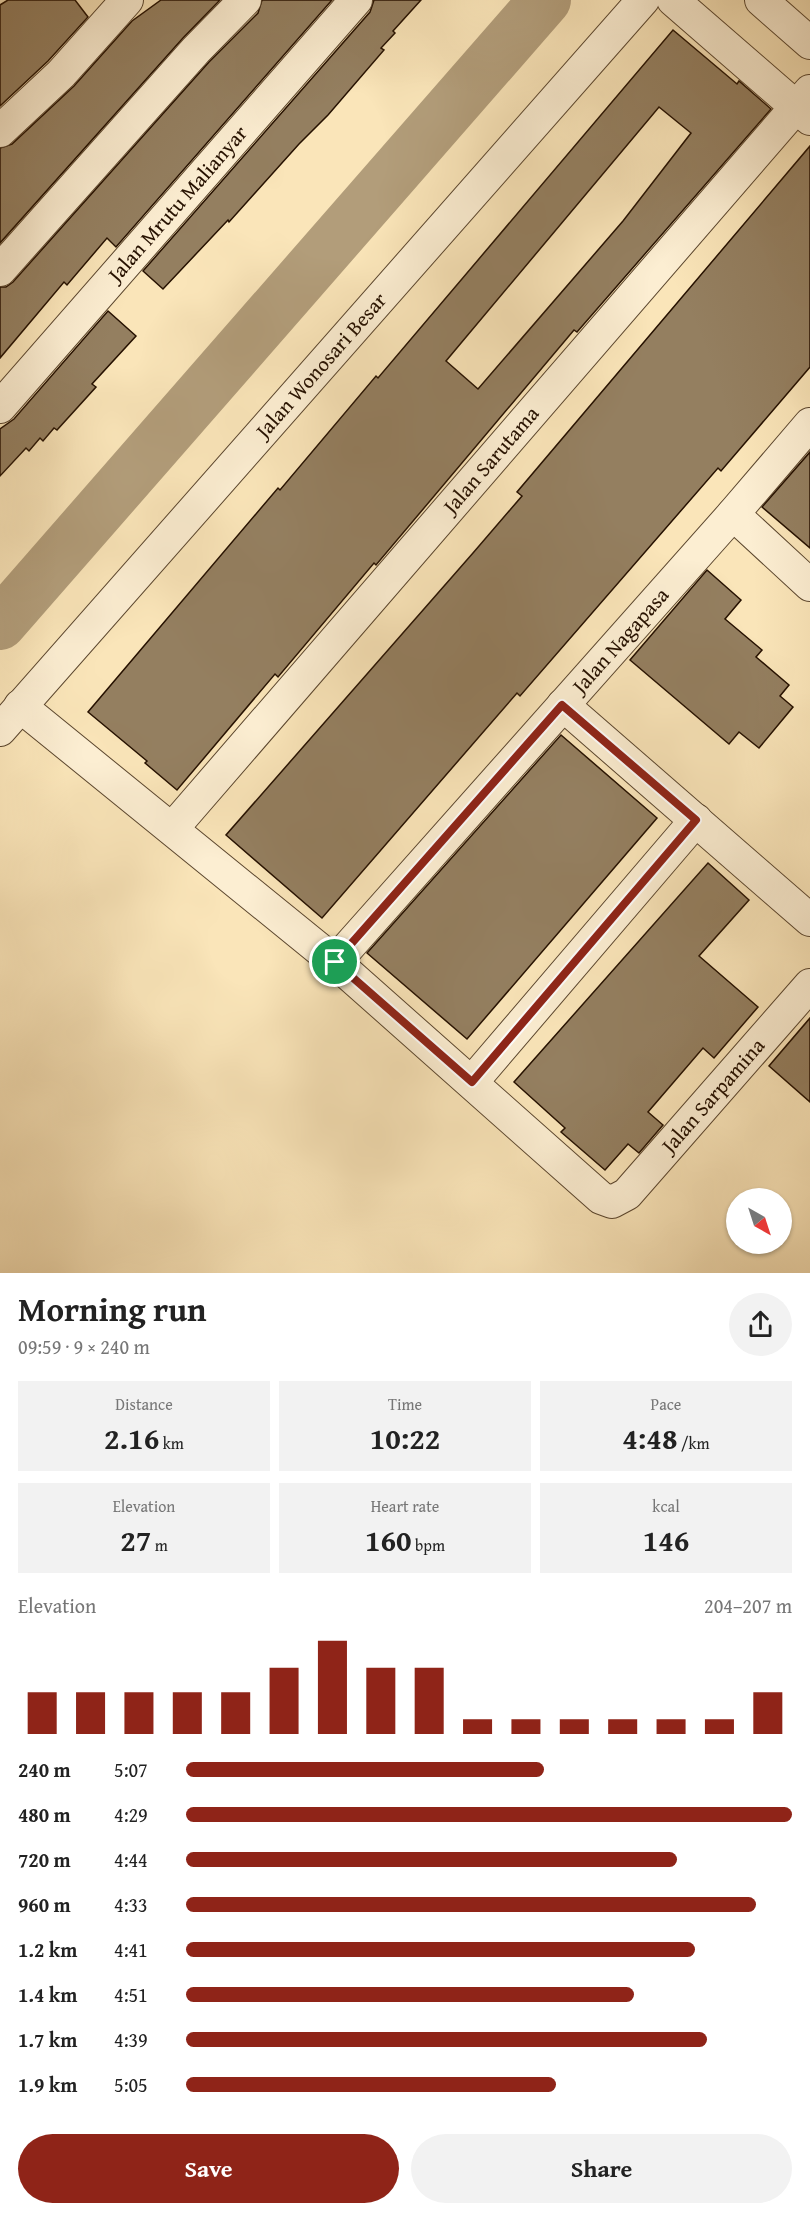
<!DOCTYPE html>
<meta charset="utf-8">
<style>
:root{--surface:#fff;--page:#f2f2f2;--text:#222;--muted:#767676;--accent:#8f2418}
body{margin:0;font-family:"Gentium Book Plus",serif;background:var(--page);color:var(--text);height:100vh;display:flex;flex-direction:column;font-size:22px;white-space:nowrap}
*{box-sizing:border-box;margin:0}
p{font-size:20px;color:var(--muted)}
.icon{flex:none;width:33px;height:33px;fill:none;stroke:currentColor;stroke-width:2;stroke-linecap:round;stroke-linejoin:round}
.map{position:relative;height:1273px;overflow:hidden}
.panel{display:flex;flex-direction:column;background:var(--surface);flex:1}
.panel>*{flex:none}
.needle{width:39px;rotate:141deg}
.buttons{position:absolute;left:726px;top:1188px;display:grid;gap:12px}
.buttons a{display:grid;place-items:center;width:66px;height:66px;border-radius:50%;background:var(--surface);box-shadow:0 2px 4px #0004;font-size:30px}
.pin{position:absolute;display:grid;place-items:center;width:51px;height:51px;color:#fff;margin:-26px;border:3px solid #fff;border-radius:50%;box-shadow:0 2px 6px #0007}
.round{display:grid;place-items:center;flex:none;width:63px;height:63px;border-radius:32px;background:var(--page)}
.head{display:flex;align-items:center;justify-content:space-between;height:102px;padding:0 18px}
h1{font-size:33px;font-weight:600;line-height:45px}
.figures{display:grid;grid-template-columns:repeat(3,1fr);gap:9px;height:102px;padding:6px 18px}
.figures div{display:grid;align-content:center;border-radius:0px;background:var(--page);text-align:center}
.figures b{font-size:30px;font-weight:600}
.figures small{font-size:16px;font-weight:400}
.figures p{font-size:16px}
.chart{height:168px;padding:12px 18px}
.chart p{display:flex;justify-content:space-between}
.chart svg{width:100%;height:108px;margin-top:6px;stroke:var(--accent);stroke-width:6}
.button{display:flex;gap:12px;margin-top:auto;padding:12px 18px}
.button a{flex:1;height:69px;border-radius:36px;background:var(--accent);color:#fff;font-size:24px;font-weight:600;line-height:69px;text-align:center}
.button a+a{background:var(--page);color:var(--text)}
ul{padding:0 18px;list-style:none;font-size:20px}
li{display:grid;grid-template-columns:96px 72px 1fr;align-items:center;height:45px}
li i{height:15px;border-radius:8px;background:var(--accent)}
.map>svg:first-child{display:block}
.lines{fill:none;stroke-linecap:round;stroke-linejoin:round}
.river{stroke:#b29d7a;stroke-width:52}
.building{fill:#947f60;stroke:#261100;stroke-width:1.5;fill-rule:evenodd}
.minor-casing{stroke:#5b462e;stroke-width:34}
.minor{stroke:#fceed2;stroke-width:32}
.route-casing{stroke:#fff;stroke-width:12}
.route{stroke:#8f2418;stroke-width:8}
.labels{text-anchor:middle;stroke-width:4.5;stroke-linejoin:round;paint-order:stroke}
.street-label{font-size:21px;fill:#261100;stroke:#fceed2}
</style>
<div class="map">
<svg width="810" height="1273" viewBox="0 0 810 1273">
<rect width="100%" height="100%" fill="#fae5b9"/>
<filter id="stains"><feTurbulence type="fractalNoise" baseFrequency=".00333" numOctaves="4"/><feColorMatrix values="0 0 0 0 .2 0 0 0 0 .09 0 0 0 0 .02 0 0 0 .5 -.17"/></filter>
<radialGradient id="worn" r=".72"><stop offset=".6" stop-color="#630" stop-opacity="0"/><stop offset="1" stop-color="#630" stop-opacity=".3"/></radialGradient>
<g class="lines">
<!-- river -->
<polyline class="river" points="0,624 545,0"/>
</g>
<!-- building -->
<g class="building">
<polygon points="8,0 75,0 88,17 48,61 0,106 0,5"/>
<polygon points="161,0 220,0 183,38 0,243 0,148 12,144 74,86 132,21"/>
<polygon points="262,0 332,0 116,247 107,238 67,285 64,282 0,358 0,287 6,287 13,282 209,62 258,13"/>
<polygon points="374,0 421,0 393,31 395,33 381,48 384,50 328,115 299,144 229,222 228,220 163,289 143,271 370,12"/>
<path d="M673,30L737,84L739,81L771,109L577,332L574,330L376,565L374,563L278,677L275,674L177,790L145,763L147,761L88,712L278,488L280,490L376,376L378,378ZM659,107L691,133L623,221L478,389L446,361Z"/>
<polygon points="810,146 810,367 721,471 718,468 520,696 517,693 322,918 226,835 473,553 522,496 517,492"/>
<polygon points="108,311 136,336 92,384 96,387 57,430 54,428 43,441 40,438 29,451 26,448 0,476 0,429 14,419"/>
<polygon points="810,452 810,548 762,507"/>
<polygon points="707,570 741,600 725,619 762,650 756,657 789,685 780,696 793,707 759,748 739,732 729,744 630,660"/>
<polygon points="561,735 657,818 467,1039 367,953"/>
<polygon points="708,863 749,900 699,956 758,1007 714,1058 703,1048 648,1112 663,1125 639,1153 628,1144 605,1170 561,1132 565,1128 514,1082"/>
<polygon points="810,1018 810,1102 769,1066"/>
</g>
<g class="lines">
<defs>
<g id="minor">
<polyline points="673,0 810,119"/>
<polyline points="761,0 810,43"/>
<polyline points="0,131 61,74 127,0"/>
<polyline points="0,270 196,50 245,0"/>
<path id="s1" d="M0,407L356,0"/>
<polyline points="733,514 810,585"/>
<polyline points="563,705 810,920"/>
<path id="s2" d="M20,706L335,962L601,1198L612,1202L627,1194L810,985"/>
<path id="s3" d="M0,730L643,0"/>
<path id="s4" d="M172,829L810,91"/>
<path id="s5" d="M335,962L733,514L810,424"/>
<polyline points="472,1082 696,820"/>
</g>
</defs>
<!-- minor casing -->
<use href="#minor" class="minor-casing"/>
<!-- minor -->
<use href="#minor" class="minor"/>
</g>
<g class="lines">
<defs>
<polygon id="route" points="562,705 696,820 472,1082 335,962"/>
</defs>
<!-- route casing -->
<use href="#route" class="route-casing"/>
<!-- route -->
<use href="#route" class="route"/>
</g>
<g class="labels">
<!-- street labels -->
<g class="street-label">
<text dy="7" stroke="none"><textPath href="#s1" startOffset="270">Jalan Mrutu Malianyar</textPath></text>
<text dy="7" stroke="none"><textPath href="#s3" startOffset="486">Jalan Wonosari Besar</textPath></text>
<text dy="7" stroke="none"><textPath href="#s4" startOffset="488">Jalan Sarutama</textPath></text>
<text dy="7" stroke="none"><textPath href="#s5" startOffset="430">Jalan Nagapasa</textPath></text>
<text dy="7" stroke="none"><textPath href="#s2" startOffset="921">Jalan Sarpamina</textPath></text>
</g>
</g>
<rect width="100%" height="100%" filter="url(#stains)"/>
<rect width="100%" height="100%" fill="url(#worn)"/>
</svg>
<div class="buttons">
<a><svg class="needle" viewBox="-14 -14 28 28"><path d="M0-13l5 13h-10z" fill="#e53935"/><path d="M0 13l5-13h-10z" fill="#767676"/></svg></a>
</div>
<div class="pin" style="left:335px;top:962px;background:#1e9e55"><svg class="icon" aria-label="arrive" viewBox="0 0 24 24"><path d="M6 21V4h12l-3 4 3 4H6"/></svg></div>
</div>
<section class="panel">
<div class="head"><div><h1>Morning run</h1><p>09:59 · 9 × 240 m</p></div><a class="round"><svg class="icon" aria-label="share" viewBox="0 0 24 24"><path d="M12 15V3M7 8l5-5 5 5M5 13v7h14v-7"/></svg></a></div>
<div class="figures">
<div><p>Distance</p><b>2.16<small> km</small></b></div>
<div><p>Time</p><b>10:22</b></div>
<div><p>Pace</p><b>4:48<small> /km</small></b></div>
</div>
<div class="figures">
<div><p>Elevation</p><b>27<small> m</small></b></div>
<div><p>Heart rate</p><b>160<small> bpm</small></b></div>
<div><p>kcal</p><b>146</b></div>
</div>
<div class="chart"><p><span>Elevation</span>204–207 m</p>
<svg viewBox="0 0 160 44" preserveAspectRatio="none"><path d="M5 44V27M15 44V27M25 44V27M35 44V27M45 44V27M55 44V17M65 44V6M75 44V17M85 44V17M95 44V38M105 44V38M115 44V38M125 44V38M135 44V38M145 44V38M155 44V27"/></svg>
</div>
<ul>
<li><b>240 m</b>5:07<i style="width:59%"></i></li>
<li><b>480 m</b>4:29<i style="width:100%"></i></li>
<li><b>720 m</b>4:44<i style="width:81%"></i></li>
<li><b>960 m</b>4:33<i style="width:94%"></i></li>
<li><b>1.2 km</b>4:41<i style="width:84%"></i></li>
<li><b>1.4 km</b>4:51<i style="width:74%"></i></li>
<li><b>1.7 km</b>4:39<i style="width:86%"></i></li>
<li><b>1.9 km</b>5:05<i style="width:61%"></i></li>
</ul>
<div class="button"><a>Save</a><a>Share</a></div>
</section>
